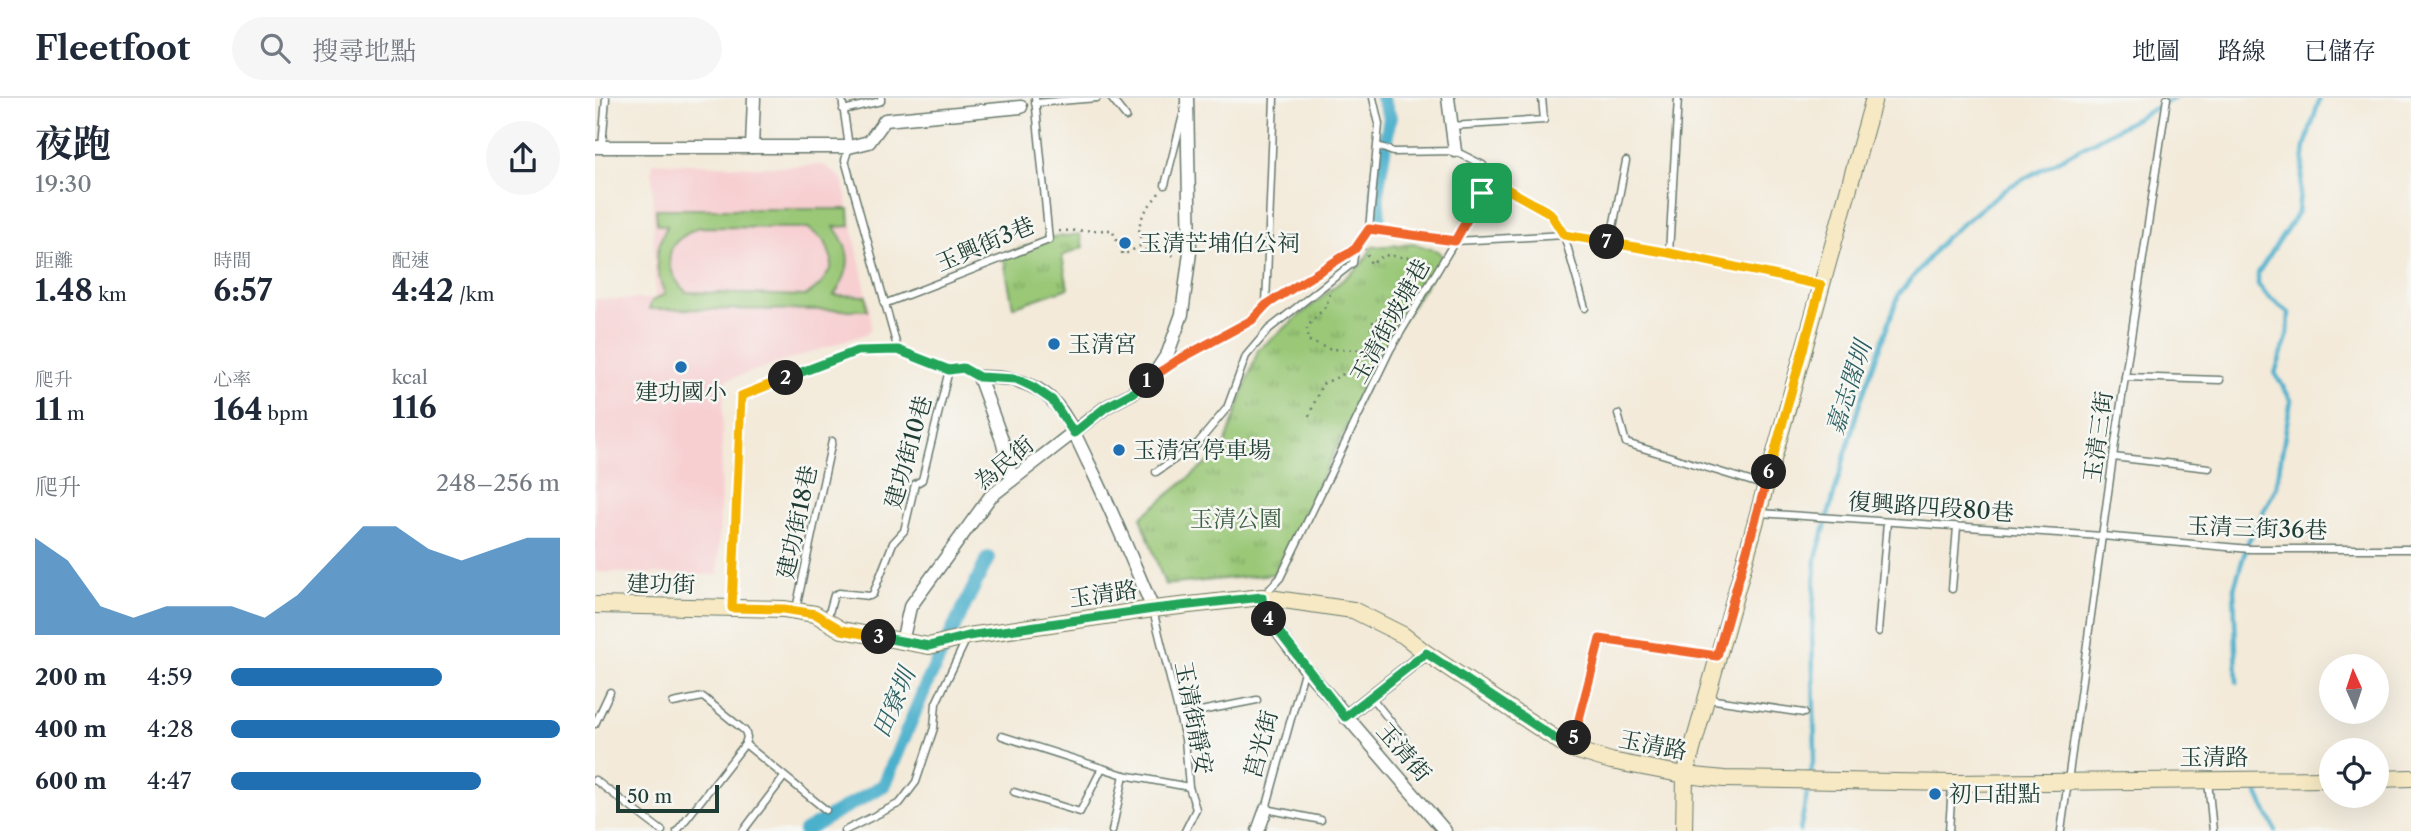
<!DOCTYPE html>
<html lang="zh-TW">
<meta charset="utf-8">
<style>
:root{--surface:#fff;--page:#f6f6f7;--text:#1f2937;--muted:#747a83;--line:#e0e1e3;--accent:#1f6fb2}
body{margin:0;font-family:"Libre Caslon Text","Noto Serif TC",serif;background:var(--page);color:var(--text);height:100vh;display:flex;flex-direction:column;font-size:26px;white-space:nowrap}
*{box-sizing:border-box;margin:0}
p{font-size:23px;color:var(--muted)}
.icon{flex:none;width:38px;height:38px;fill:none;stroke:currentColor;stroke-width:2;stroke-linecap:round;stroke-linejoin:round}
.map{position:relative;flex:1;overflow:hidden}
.side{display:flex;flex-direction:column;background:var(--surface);width:595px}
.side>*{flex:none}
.needle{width:46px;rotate:357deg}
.tools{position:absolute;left:1724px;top:556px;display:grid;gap:14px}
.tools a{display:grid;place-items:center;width:70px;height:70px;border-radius:50%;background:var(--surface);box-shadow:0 7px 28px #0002;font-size:35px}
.scale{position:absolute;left:21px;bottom:18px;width:103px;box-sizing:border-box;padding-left:7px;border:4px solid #1f3d34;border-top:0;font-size:19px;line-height:24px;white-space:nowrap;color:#1f3d34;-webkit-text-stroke:5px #f6f6f2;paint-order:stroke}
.pin{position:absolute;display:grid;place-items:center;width:60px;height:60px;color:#fff;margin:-30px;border-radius:14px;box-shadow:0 4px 10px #0006}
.km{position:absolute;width:35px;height:35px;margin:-18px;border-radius:50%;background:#222;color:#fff;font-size:19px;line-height:35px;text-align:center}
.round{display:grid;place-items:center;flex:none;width:74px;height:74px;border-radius:37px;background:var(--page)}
.headline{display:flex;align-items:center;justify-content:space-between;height:119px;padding:0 35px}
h1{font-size:38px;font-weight:700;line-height:52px}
.figures{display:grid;grid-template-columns:repeat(3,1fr);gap:10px;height:119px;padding:7px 35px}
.figures div{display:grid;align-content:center}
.figures b{font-size:30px;font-weight:700}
.figures small{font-size:19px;font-weight:400}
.figures p{font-size:19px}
.chart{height:196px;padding:14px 35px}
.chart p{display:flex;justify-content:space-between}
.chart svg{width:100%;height:126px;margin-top:7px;fill:var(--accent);opacity:.7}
ul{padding:0 35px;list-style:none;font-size:23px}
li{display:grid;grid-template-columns:112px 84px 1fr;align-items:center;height:52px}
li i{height:18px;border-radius:9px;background:var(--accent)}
header{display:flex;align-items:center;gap:42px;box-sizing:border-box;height:98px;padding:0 35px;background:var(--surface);border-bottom:2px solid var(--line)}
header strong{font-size:33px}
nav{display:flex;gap:38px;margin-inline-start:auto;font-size:24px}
.search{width:490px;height:63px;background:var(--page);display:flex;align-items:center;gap:18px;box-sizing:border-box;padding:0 24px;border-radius:38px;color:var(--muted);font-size:26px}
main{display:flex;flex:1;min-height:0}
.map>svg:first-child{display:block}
.built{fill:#f7cfd1}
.grass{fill:url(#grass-tufts);stroke:#5c8256;stroke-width:2}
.garden{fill:#9ac877;stroke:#5c8256;stroke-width:2;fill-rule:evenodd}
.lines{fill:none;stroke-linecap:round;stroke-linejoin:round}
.stream{stroke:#4cb0cc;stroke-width:4.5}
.canal{stroke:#4cb0cc;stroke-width:14}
.lane-casing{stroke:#697a6e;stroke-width:9}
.street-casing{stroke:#697a6e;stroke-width:15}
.secondary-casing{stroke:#697a6e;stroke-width:18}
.path{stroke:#697a6e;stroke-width:2.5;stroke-dasharray:2 5;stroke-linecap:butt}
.lane{stroke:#fff;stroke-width:6}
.street{stroke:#fff;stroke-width:12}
.secondary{stroke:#f6e9c3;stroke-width:16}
.split-1-casing{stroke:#fff;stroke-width:14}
.split-2-casing{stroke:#fff;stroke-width:14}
.split-3-casing{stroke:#fff;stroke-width:14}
.split-4-casing{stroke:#fff;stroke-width:14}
.split-5-casing{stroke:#fff;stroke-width:14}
.split-6-casing{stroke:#fff;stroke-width:14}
.split-7-casing{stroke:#fff;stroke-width:14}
.split-8-casing{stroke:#fff;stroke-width:14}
.split-1{stroke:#f0652b;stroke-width:9}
.split-2{stroke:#22a559;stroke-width:9}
.split-3{stroke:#f5b400;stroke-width:9}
.split-4{stroke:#22a559;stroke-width:9}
.split-5{stroke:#22a559;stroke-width:9}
.split-6{stroke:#f0652b;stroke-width:9}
.split-7{stroke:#f5b400;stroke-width:9}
.split-8{stroke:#f5b400;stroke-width:9}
.poi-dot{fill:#1f6fb2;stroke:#f6f6f2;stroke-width:2.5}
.labels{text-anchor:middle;stroke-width:5;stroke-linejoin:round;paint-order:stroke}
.poi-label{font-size:23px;fill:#1f3d34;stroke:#f6f6f2;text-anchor:start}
.street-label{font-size:23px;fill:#1f3d34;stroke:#f6f6f2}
.park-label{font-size:23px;fill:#3e6045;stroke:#f6f6f2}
.water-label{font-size:24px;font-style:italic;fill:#2c6062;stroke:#f6f6f2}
</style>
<header>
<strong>Fleetfoot</strong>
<div class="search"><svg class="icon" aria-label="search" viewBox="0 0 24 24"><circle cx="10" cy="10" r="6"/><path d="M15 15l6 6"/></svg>搜尋地點</div>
<nav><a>地圖</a><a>路線</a><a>已儲存</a></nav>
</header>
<main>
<section class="side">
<div class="headline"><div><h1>夜跑</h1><p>19:30</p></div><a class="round"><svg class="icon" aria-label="share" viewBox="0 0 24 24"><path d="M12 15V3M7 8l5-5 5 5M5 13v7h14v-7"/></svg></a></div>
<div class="figures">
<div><p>距離</p><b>1.48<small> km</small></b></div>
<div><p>時間</p><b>6:57</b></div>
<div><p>配速</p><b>4:42<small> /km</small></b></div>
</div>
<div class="figures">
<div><p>爬升</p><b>11<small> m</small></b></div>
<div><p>心率</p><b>164<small> bpm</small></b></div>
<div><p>kcal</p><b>116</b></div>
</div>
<div class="chart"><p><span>爬升</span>248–256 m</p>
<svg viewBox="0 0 160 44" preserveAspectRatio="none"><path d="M0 44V10L10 18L20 34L30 38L40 34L50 34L60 34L70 38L80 30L90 18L100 6L110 6L120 14L130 18L140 14L150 10L160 10V44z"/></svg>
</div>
<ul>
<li><b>200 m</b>4:59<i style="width:64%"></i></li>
<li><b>400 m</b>4:28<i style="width:100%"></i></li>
<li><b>600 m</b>4:47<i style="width:76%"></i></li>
</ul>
</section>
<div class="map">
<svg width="1816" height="733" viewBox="0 0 1816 733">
<defs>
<pattern id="grass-tufts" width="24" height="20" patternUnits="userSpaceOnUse" patternTransform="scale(1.75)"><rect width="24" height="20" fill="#9ac877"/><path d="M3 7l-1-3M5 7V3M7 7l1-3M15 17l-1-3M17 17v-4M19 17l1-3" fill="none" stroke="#7da462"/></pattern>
</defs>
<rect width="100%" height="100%" fill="#f6f6f2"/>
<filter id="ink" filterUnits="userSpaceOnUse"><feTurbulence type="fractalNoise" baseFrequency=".0143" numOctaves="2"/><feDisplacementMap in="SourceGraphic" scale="14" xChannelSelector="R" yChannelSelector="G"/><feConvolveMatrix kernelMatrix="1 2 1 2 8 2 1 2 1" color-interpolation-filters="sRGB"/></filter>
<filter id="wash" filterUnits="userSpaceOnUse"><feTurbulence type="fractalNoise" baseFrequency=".00686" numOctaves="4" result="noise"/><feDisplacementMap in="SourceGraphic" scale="28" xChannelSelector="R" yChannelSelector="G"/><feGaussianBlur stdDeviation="1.57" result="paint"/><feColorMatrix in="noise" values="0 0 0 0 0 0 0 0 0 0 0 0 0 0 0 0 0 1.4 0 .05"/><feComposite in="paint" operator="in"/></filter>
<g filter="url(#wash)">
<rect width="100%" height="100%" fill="#f3ead9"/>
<!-- built -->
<polygon class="built" points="57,64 160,69 229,67 247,81 275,211 276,231 271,236 129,283 123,477 0,474 0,201 60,201"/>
<!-- grass -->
<g class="grass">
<polygon points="485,136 488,149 467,158 473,190 418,209 408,157 453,140"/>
<polygon points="820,146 843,153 848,160 793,245 679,476 570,487 546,419 628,352 663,252 768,165 777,149"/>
</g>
<!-- garden -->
<path class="garden" d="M61,111H254L255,128L239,129C258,154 257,172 239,197L271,198L272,212L54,211L57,203L70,196C59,171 59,153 72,128L62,126ZM103,129L213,130L230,143L237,162L236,170L226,186L210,198L91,194C78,182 66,158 83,142C89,137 97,133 103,129Z"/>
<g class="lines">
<!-- stream -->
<g class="stream">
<polyline points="1642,584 1639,490 1653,444 1681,389 1696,302 1680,275 1693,236 1694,215 1671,197 1663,187 1663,175 1703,114 1710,48 1725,0"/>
<polyline points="1662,694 1681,733"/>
<polyline points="1205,733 1220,653 1217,532 1221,460 1265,305 1304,196 1350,140 1410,91 1579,0"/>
</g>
<!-- canal -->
<g class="canal">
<polyline points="784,121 782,94 795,19 787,0"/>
<polyline points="210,733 289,687 332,585 393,460"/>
</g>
</g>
</g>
<g filter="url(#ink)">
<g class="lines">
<defs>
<g id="lane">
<polyline points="247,0 254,49 250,62 303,252"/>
<polyline points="516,0 531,19"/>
<polyline points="440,5 502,0"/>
<polyline points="248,12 286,3 286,0"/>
<polyline points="856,28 949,22 947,0"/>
<polyline points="7,49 11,0"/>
<polyline points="894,81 955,115 969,137 990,210"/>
<polyline points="570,87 588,17"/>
<polyline points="774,131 784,26 778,0"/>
<polyline points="1015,145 1031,63"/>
<polyline points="1074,155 1083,0"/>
<polyline points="289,206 454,142 440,0"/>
<polyline points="671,207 679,0"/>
<polyline points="566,273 657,222 671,207 760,151 774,131 860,143 894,81 888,67 860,53 798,54 783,48"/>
<polyline points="1530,279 1625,282"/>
<polyline points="1023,316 1031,345 1171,388"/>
<polyline points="1518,359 1614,370"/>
<polyline points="561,374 603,345 632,310 651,258 674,231 758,165 760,151"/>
<polyline points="1165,415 1507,438 1655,451 1816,451"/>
<polyline points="1357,491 1362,429"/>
<polyline points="669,497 685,480 795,252 860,143 969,137 1074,155 1225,187"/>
<polyline points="137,508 146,298 262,253 303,252 354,272 368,270 384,279"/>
<polyline points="201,511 237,343"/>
<polyline points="558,512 590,641 594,689 601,711 590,733"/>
<polyline points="232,522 239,497 244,495 275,498 278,496 298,445 309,433 320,386 327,382 354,272"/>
<polyline points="1283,534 1292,424"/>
<polyline points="710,570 671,711 726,722"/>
<polyline points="776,599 810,641"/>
<polyline points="1113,601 1209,615"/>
<polyline points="78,605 108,599 150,633 152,639 150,646 82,733"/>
<polyline points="585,617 662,602"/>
<polyline points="0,626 15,594"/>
<polyline points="407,638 529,677 594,689"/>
<polyline points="150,646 231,712"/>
<polyline points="977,648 1005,541 1120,558"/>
<polyline points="0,682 67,733"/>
<polyline points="1613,683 1618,733"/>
<polyline points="419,694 485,714 507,670"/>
<polyline points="148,733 189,679"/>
<polyline points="249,733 305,705 321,684 339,630 341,605 372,540"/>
<polyline points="517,733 529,677"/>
<polyline points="1354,733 1357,687"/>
<polyline points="1466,733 1518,359 1572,0"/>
</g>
<g id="street">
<polyline points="853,0 860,53"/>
<polyline points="0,49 254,49 274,44 290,22 426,9"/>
<polyline points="157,49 159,0"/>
<path d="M417,382L407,342L384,279C409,279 429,281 450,296C470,311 482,341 493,364C517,412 537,462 558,511"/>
<polyline points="667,499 669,515 710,570 850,733"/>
<polyline points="307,544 315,509 395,399 511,309 537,295 558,278 573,255 587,216 595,154 592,0"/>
<polyline points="750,619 831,555"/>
<polyline points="663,733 671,711"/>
</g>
<g id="secondary">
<polyline points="0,507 189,511 220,516 247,532 334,548 373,538 558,511 667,499 758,512 808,537 831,555 976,651 1016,663 1090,677 1129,681 1357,685 1736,681"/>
<polyline points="1782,681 1816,680"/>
<polyline points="1089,733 1090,677 1279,0"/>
</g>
</defs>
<!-- lane casing -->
<use href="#lane" class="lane-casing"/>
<!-- street casing -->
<use href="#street" class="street-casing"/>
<!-- secondary casing -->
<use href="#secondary" class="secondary-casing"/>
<!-- path -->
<g class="path">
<path d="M564,95C548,116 537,126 550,152C559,151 574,153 581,160"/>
<polyline points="464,133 517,132 528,157 547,147"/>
<polyline points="735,196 731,208 712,229 712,242 734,251 769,252"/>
<path d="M714,318L727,286C770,268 765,263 779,221L795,219V199L814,187V180L820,175L822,166L817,160L789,157L776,166L770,151"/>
</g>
<!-- lane -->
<use href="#lane" class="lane"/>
<!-- street -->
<use href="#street" class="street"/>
<!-- secondary -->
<use href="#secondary" class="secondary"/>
</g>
</g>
<g class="lines" filter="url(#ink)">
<defs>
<polyline id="split-1" points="552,283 583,262 657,222 671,207 760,151 774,131 860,143 887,95"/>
<polyline id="split-2" points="191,280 262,253 303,252 354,272 368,270 384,279 421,281 438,289 457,302 479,335 511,309 537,295 552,283"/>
<polyline id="split-3" points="191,280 146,298 137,510 189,511 220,516 247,532 284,539"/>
<polyline id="split-4" points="284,539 334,548 373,538 558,511 667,499 669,515 674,521"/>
<polyline id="split-5" points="674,521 750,619 831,555 976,651 979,640"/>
<polyline id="split-6" points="979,640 1005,541 1122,558 1174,374"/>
<polyline id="split-7" points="1012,144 1074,155 1226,187 1174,374"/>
<polyline id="split-8" points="887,95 894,81 955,115 969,137 1012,144"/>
</defs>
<!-- split-1 casing -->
<use href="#split-1" class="split-1-casing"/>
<!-- split-2 casing -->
<use href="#split-2" class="split-2-casing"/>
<!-- split-3 casing -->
<use href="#split-3" class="split-3-casing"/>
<!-- split-4 casing -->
<use href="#split-4" class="split-4-casing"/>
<!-- split-5 casing -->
<use href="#split-5" class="split-5-casing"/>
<!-- split-6 casing -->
<use href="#split-6" class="split-6-casing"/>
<!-- split-7 casing -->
<use href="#split-7" class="split-7-casing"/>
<!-- split-8 casing -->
<use href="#split-8" class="split-8-casing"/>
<!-- split-1 -->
<use href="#split-1" class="split-1"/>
<!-- split-2 -->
<use href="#split-2" class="split-2"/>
<!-- split-3 -->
<use href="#split-3" class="split-3"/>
<!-- split-4 -->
<use href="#split-4" class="split-4"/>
<!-- split-5 -->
<use href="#split-5" class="split-5"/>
<!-- split-6 -->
<use href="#split-6" class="split-6"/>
<!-- split-7 -->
<use href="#split-7" class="split-7"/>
<!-- split-8 -->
<use href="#split-8" class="split-8"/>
</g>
<!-- markers -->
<g class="poi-dot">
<circle cx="530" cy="145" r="7"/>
<circle cx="459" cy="246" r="7"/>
<circle cx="86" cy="269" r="7"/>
<circle cx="524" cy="352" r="7"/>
<circle cx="1340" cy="696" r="7"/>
</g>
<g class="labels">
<!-- poi labels -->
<g class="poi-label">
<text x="544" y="153">玉清芒埔伯公祠</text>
<text x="473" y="254">玉清宮</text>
<text x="86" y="302" text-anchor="middle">建功國小</text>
<text x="538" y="360">玉清宮停車場</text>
<text x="1354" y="704">初口甜點</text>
</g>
<!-- street labels -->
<g class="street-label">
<text transform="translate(390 146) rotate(-23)" y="8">玉興街3巷</text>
<text transform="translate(795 223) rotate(-61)" y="8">玉清街坡塘巷</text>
<text transform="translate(1503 339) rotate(-82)" y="8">玉清三街</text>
<text transform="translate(313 354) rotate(-74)" y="8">建功街10巷</text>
<text transform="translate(409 365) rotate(-40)" y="8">為民街</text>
<text transform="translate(1336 409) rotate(4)" y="8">復興路四段80巷</text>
<text transform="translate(202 424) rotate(-78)" y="8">建功街18巷</text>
<text transform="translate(1662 430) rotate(2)" y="8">玉清三街36巷</text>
<text transform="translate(66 486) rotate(1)" y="8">建功街</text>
<text transform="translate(508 496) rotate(-8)" y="8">玉清路</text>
<text transform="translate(599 620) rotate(79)" y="8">玉清街靜安</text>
<text transform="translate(666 646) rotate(-75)" y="8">莒光街</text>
<text transform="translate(1058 647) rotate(11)" y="8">玉清路</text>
<text transform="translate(809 654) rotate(49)" y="8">玉清街</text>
<text x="1619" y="667">玉清路</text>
</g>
<!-- park labels -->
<g class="park-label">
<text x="641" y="429">玉清公園</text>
</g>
<!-- water labels -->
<g class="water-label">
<text transform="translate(1254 290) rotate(-72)" y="8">嘉志閣圳</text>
<text transform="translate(299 605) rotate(-67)" y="8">田寮圳</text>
</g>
</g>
</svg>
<div class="tools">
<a><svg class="needle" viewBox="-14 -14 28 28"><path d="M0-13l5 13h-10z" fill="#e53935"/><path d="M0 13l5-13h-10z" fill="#747a83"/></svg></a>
<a><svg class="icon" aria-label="locate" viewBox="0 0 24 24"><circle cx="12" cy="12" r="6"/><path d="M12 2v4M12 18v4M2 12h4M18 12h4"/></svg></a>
</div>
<div class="scale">50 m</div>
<div class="pin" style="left:887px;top:95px;background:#1e9e55"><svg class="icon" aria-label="arrive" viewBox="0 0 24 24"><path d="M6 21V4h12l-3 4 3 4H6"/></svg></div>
<b class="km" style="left:552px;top:283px">1</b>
<b class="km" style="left:191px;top:280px">2</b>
<b class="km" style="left:284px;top:539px">3</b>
<b class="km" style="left:674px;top:521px">4</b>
<b class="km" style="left:979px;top:640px">5</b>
<b class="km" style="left:1174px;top:374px">6</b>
<b class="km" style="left:1012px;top:144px">7</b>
</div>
</main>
